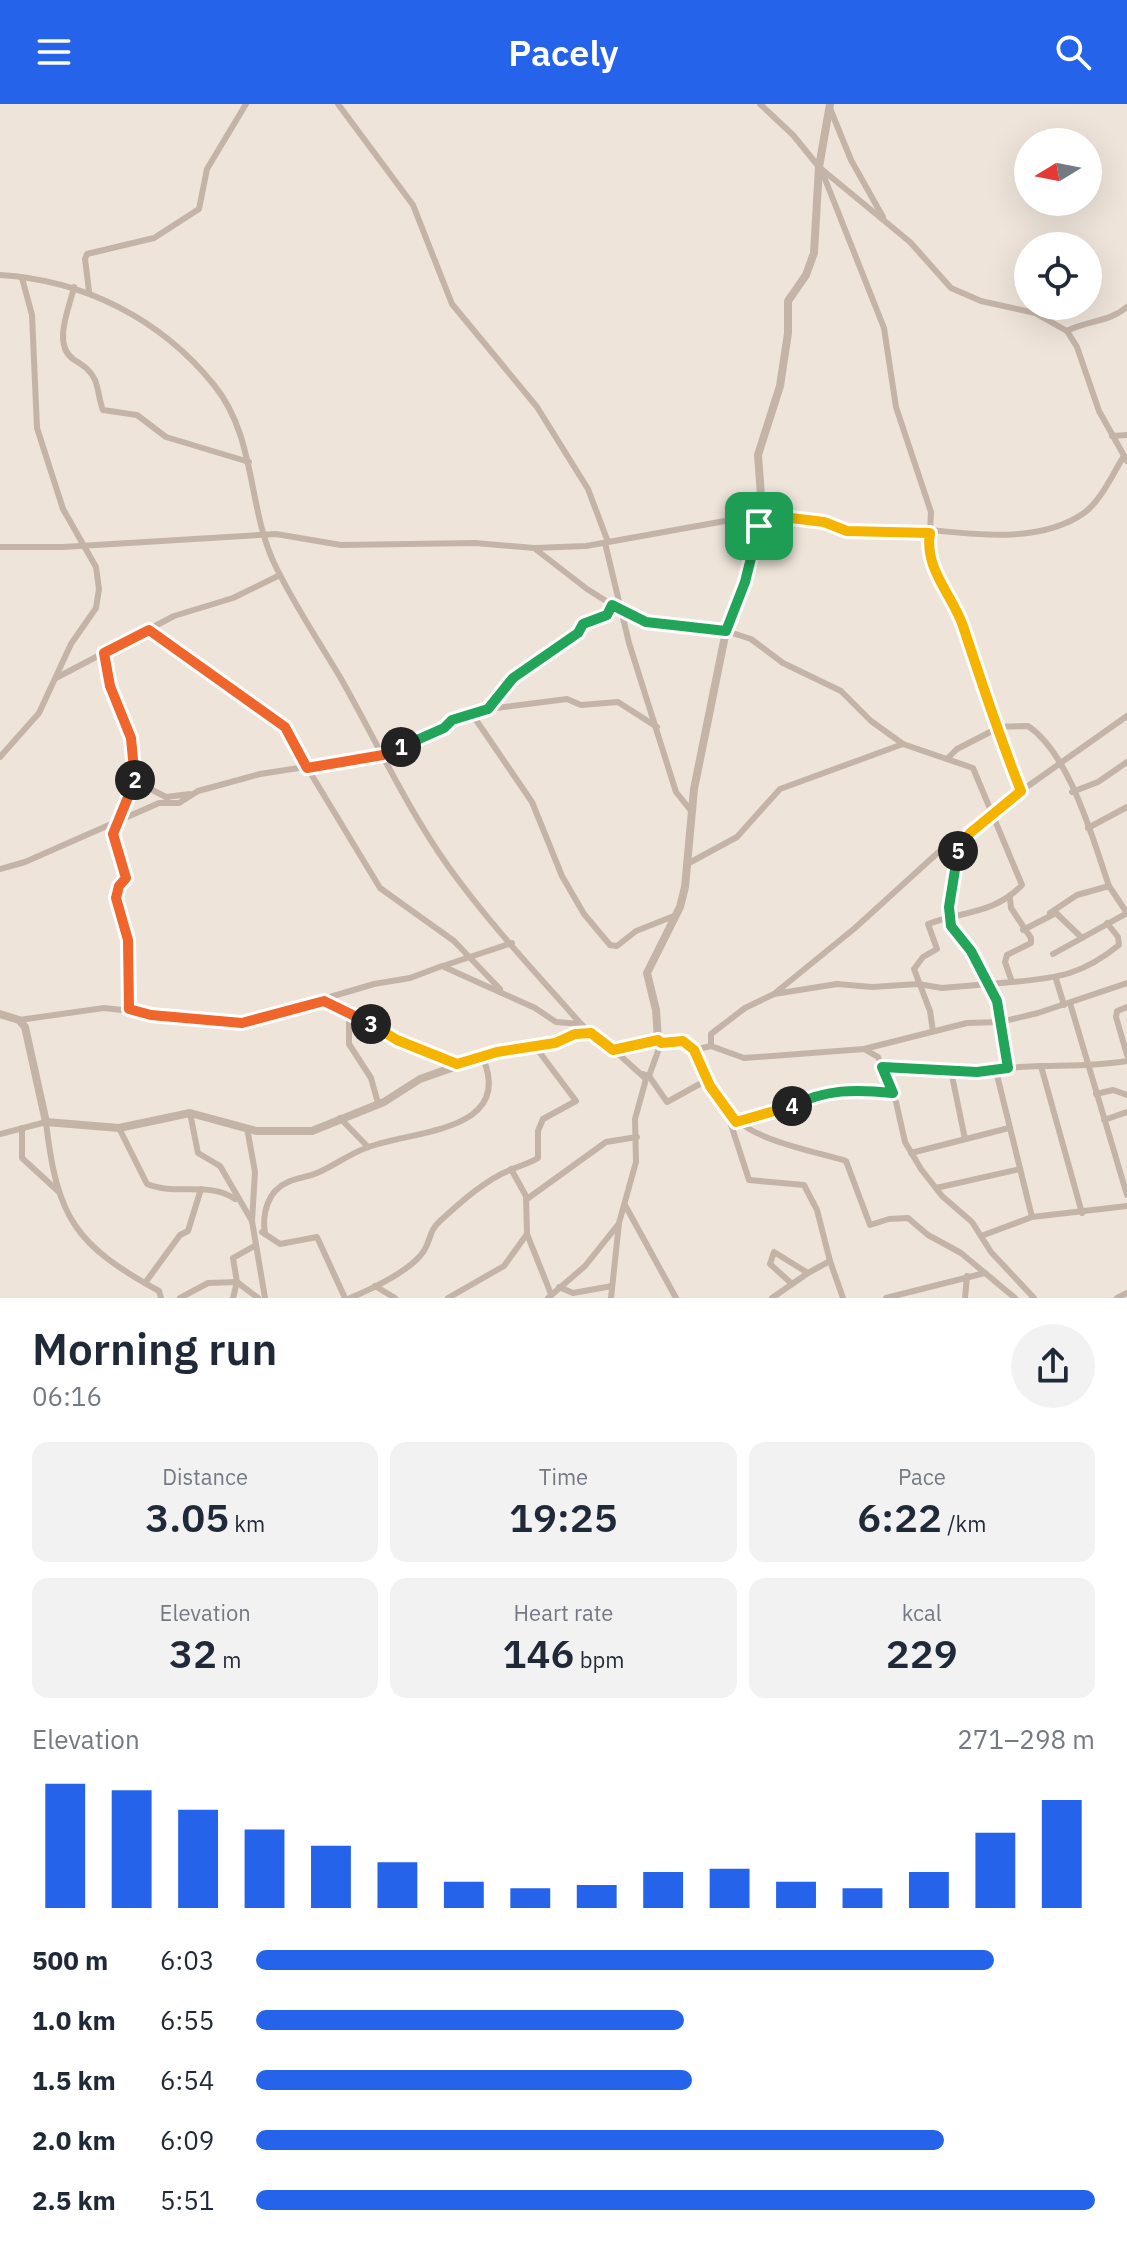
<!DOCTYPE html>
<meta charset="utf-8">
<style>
:root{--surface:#fff;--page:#f2f2f3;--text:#1f2937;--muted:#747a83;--accent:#2563eb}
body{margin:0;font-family:"IBM Plex Sans",sans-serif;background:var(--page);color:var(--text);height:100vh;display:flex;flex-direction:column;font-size:30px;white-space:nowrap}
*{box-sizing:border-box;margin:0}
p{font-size:26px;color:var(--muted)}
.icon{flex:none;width:44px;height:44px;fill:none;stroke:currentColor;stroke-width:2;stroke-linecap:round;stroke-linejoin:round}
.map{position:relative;height:1194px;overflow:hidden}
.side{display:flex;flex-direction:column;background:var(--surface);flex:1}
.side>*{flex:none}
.needle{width:52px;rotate:260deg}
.controls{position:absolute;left:1014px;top:24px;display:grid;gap:16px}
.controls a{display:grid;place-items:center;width:88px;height:88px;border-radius:50%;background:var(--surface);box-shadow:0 8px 32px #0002;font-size:40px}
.pin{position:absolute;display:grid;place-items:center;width:68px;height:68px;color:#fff;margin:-34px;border-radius:16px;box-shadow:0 4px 12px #0006}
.km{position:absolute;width:40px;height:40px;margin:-20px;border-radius:50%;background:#222;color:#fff;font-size:22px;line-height:40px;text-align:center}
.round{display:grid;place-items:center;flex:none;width:84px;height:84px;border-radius:42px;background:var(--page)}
.overview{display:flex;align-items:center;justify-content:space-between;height:136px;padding:0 32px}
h1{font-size:44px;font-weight:600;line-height:60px}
.figures{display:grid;grid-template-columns:repeat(3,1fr);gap:12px;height:136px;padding:8px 32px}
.figures div{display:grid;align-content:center;border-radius:16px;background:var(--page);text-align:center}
.figures b{font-size:40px;font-weight:600}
.figures small{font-size:22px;font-weight:400}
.figures p{font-size:22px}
.chart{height:224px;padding:16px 32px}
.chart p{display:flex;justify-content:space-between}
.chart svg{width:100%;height:144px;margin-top:8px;stroke:var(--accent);stroke-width:6}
ul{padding:0 32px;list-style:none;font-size:26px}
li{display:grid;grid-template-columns:128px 96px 1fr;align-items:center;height:60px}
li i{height:20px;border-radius:10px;background:var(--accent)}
header{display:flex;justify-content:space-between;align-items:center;height:104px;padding:0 32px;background:var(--accent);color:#fff;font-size:36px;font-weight:600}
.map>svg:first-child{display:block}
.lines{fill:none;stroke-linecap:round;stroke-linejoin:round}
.minor{stroke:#c4b4a8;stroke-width:6}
.tertiary{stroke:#c4b4a8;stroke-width:8}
.split-1-casing{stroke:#fff;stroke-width:16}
.split-2-casing{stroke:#fff;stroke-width:16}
.split-3-casing{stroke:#fff;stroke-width:16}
.split-4-casing{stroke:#fff;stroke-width:16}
.split-5-casing{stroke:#fff;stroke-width:16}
.split-6-casing{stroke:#fff;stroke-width:16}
.split-1{stroke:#22a559;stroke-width:10}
.split-2{stroke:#f0652b;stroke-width:10}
.split-3{stroke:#f0652b;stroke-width:10}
.split-4{stroke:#f5b400;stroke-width:10}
.split-5{stroke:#22a559;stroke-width:10}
.split-6{stroke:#f5b400;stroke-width:10}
</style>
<header><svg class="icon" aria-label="menu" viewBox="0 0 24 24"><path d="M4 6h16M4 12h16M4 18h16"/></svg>Pacely<svg class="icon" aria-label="search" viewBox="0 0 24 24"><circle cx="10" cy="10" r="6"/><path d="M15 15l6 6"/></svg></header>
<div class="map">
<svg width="1127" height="1194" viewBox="0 0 1127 1194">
<rect width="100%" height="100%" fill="#eee4da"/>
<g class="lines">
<!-- minor -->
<g class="minor">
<polyline points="338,0 413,101 452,200 537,303 588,385 608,438"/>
<polyline points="760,0 793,31 819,63 910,138 951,184 981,197 1035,209 1067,227 1077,243 1099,307 1127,357"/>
<polyline points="829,2 851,56 883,113"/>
<polyline points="821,65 884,224 896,303 931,408 929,448 941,482 959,511 979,577 1021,687"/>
<path d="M0,171C84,176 161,215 214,281C257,334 247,405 276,463C295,502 318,536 340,573C376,636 406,703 448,762C488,818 536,869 581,920"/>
<path d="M74,183C70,202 52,240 73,255C82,261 90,265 95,276C99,286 99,297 103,306L137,311L166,333L249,358"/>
<polyline points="89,187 85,155 87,150 154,134 199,105 207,65 246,0"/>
<path d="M1067,227C1087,216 1108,219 1127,203"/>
<polyline points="1112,332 1127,331"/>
<polyline points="759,422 791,414 824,418 847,427 930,429"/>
<path d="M931,426C979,431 1041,439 1084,409C1101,397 1113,369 1124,352"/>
<polyline points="605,439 629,539 676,688 692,708"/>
<path d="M0,443H63L276,430L341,441L475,439L534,444L587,485L630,512L662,520L726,527L751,535L783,559L841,587L871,617L903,640L973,664L1022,781C994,810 963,807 928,820L937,845L923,853L914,865L930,907L933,927"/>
<polyline points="534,444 586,442 725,417 759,419"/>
<polyline points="149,526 289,627 305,660 380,784 454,837 500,885"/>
<polyline points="104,549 110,582 131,634 135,677 113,730"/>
<polyline points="56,574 174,512 233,494 280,471"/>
<polyline points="488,605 513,574 578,529 583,520 607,511 612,501"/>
<polyline points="472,610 532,698 562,772 584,810 610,841 617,842 636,827 674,812"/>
<path d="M995,623L1028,622C1070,650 1093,736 1109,782"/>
<polyline points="0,653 39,609 71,540 96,504 99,485 96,463 63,405 37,324 32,211 22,174"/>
<polyline points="948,654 957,645 996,625"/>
<polyline points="135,677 166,693 168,699"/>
<polyline points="1072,688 1098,678 1127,658"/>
<polyline points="166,693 190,690"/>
<polyline points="108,722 126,774 119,782 116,794 128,836 129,905"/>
<polyline points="1088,724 1127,703"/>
<polyline points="689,759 737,733 780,685 903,640"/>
<polyline points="0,765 25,758 159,699 179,699 198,687 260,670 383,651 444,624 452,616 488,605 567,595 581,601 618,598 657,623"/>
<polyline points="1050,809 1077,791 1109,782 1127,809"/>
<polyline points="1023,826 1056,809 1082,834"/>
<polyline points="1053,850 1127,809"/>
<polyline points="443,862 512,839"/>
<polyline points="1056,875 1064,901"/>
<path d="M1012,878C1058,874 1082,871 1119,841L1118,833L1107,819"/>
<polyline points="774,890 855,824 943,744 966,733"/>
<polyline points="324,897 397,936 457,960"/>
<polyline points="1070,899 1127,1091"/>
<polyline points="1127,903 1117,907 1116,913 1127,951"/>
<polyline points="349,910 349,940 371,974 378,999"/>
<polyline points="19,916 104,904 242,919 374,880 410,874 442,862 535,904 556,918 581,920 591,929"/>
<polyline points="658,936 661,939 683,937 694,946 711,942 744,954 864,945 878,953 896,998 905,1038 921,1065 942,1092 972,1118 991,1148 1034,1194"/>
<polyline points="711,942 711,930 745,904 774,890 837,880 872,883 918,880 942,884 1012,878 1005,858 1007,851 1031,839 1031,834 1011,804 1010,794"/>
<polyline points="864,945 967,919 1000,918 1038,909 1127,879"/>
<polyline points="694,946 710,982 724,999 749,1076 804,1081 817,1106 830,1157 808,1169 774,1148 770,1160 792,1180"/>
<polyline points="1041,962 1082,1109"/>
<polyline points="882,963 996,967 1032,1113"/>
<path d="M1008,964C1048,960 1087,964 1127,957"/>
<polyline points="951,967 965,1035"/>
<polyline points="996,967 1008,964 997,897 971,847 951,822 952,774 959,743 970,729 1021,687 1127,612"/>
<polyline points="643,970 649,972 667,998 707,976"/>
<polyline points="649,972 661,939"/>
<polyline points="1096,990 1113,986 1127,991"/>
<path d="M729,1007C747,1036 814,1047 846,1057L870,1121L889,1115L908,1114L928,1131L961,1149L1015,1194"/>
<polyline points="190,1009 198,1049 220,1062 252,1117 265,1194"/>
<polyline points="340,1014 368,1043"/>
<polyline points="1104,1016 1127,1008"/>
<path d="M741,1020C802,998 825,981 893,989"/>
<polyline points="22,1024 22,1054 59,1088"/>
<path d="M119,1024L147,1080C176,1092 209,1077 235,1095"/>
<polyline points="247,1024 255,1068 252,1117"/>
<path d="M0,1030L46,1018C57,1114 75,1141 159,1187L161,1194"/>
<polyline points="911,1049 1009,1024"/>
<polyline points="511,1065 526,1092 527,1130 551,1190"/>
<polyline points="936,1084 1020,1065"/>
<polyline points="527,1095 606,1038 637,1033"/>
<polyline points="625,1101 676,1194"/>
<polyline points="262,1128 280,1140 317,1133 345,1194"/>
<path d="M265,1130C262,1110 267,1087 288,1078C296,1074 308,1073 317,1069C334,1062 349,1050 366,1044C411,1026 517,1029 482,952"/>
<polyline points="981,1132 1032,1113 1127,1102"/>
<polyline points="830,1157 843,1194"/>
<polyline points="145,1179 180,1131 188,1127 201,1085"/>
<polyline points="375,1182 395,1194"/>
<polyline points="559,1183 573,1189 612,1182"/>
<polyline points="180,1194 208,1179 237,1178 258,1194"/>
<polyline points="233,1194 237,1178 233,1154 256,1141"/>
<path d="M350,1194C370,1186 417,1164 426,1143C431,1133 430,1126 440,1117C460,1099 485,1076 510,1066C519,1062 528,1060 538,1054V1027L543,1015L576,997L534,941"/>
<polyline points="448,1194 504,1162 527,1130"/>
<polyline points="548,1194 585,1162 617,1122"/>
<polyline points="611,1194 619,1119 636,1058 635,1015 646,975 614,946"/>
<polyline points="772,1194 808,1169"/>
<polyline points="886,1194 985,1169"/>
<polyline points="965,1194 967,1172"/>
<polyline points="1117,1194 1127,1189"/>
</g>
<!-- tertiary -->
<polyline class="tertiary" points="0,910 19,916 25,923 46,1018 119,1024 190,1009 256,1027 312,1027 384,998 420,975 497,948 555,939 575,930 591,929 613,946 658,936 656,906 647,869 680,803 685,783 694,685 726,527 745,478 759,422 761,392 758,351 780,282 788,229 788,197 806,171 814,149 819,63 830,0"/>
</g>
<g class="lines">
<defs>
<polyline id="split-1" points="401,643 444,624 452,616 488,605 513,574 578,529 583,520 607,511 612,501 646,518 726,527 745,478 759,422"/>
<polyline id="split-2" points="135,676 131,634 110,582 104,549 149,526 285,623 307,664 383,651 401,643"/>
<polyline id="split-3" points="135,676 113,730 126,774 119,782 116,794 128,836 129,905 151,911 242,919 324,897 371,920"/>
<polyline id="split-4" points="371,920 397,936 457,960 497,948 555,939 575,930 591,929 613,946 658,936 661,939 683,937 694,946 710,982 736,1018 792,1002"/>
<path id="split-5" d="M792,1002C826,985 855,985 893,989L882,963L977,968L1008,964L997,897L971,847L951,822L949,803L958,747"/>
<path id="split-6" d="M759,422L791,414L824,418L847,427L930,429C924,465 952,490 963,522C981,577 999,632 1021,687L970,729L958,747"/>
</defs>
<!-- split-1 casing -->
<use href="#split-1" class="split-1-casing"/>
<!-- split-2 casing -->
<use href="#split-2" class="split-2-casing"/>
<!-- split-3 casing -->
<use href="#split-3" class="split-3-casing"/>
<!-- split-4 casing -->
<use href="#split-4" class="split-4-casing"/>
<!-- split-5 casing -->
<use href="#split-5" class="split-5-casing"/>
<!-- split-6 casing -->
<use href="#split-6" class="split-6-casing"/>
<!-- split-1 -->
<use href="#split-1" class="split-1"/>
<!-- split-2 -->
<use href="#split-2" class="split-2"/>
<!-- split-3 -->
<use href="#split-3" class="split-3"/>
<!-- split-4 -->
<use href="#split-4" class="split-4"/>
<!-- split-5 -->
<use href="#split-5" class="split-5"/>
<!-- split-6 -->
<use href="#split-6" class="split-6"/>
</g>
</svg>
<div class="controls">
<a><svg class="needle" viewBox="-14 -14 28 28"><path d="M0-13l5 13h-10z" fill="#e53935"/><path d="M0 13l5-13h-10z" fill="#747a83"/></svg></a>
<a><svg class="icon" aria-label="locate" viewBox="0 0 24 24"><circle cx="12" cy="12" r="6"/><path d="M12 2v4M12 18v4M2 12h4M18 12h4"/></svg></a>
</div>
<div class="pin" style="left:759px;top:422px;background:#1e9e55"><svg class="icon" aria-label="arrive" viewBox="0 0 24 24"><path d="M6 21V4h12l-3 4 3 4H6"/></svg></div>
<b class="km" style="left:401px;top:643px">1</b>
<b class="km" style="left:135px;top:676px">2</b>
<b class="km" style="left:371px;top:920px">3</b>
<b class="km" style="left:792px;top:1002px">4</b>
<b class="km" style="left:958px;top:747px">5</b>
</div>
<section class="side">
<div class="overview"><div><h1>Morning run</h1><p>06:16</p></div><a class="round"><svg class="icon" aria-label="share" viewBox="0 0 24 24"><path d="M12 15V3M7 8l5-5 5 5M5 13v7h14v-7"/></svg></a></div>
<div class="figures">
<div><p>Distance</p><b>3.05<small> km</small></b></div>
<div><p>Time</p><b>19:25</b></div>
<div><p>Pace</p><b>6:22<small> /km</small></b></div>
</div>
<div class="figures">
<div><p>Elevation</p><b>32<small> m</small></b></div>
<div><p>Heart rate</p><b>146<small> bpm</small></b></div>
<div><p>kcal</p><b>229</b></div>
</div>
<div class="chart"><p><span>Elevation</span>271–298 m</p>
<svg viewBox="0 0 160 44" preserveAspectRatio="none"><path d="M5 44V6M15 44V8M25 44V14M35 44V20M45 44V25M55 44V30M65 44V36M75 44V38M85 44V37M95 44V33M105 44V32M115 44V36M125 44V38M135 44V33M145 44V21M155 44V11"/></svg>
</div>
<ul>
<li><b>500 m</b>6:03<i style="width:88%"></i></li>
<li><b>1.0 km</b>6:55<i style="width:51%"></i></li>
<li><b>1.5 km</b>6:54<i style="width:52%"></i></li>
<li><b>2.0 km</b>6:09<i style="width:82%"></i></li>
<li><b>2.5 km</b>5:51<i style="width:100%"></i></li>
</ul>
</section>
